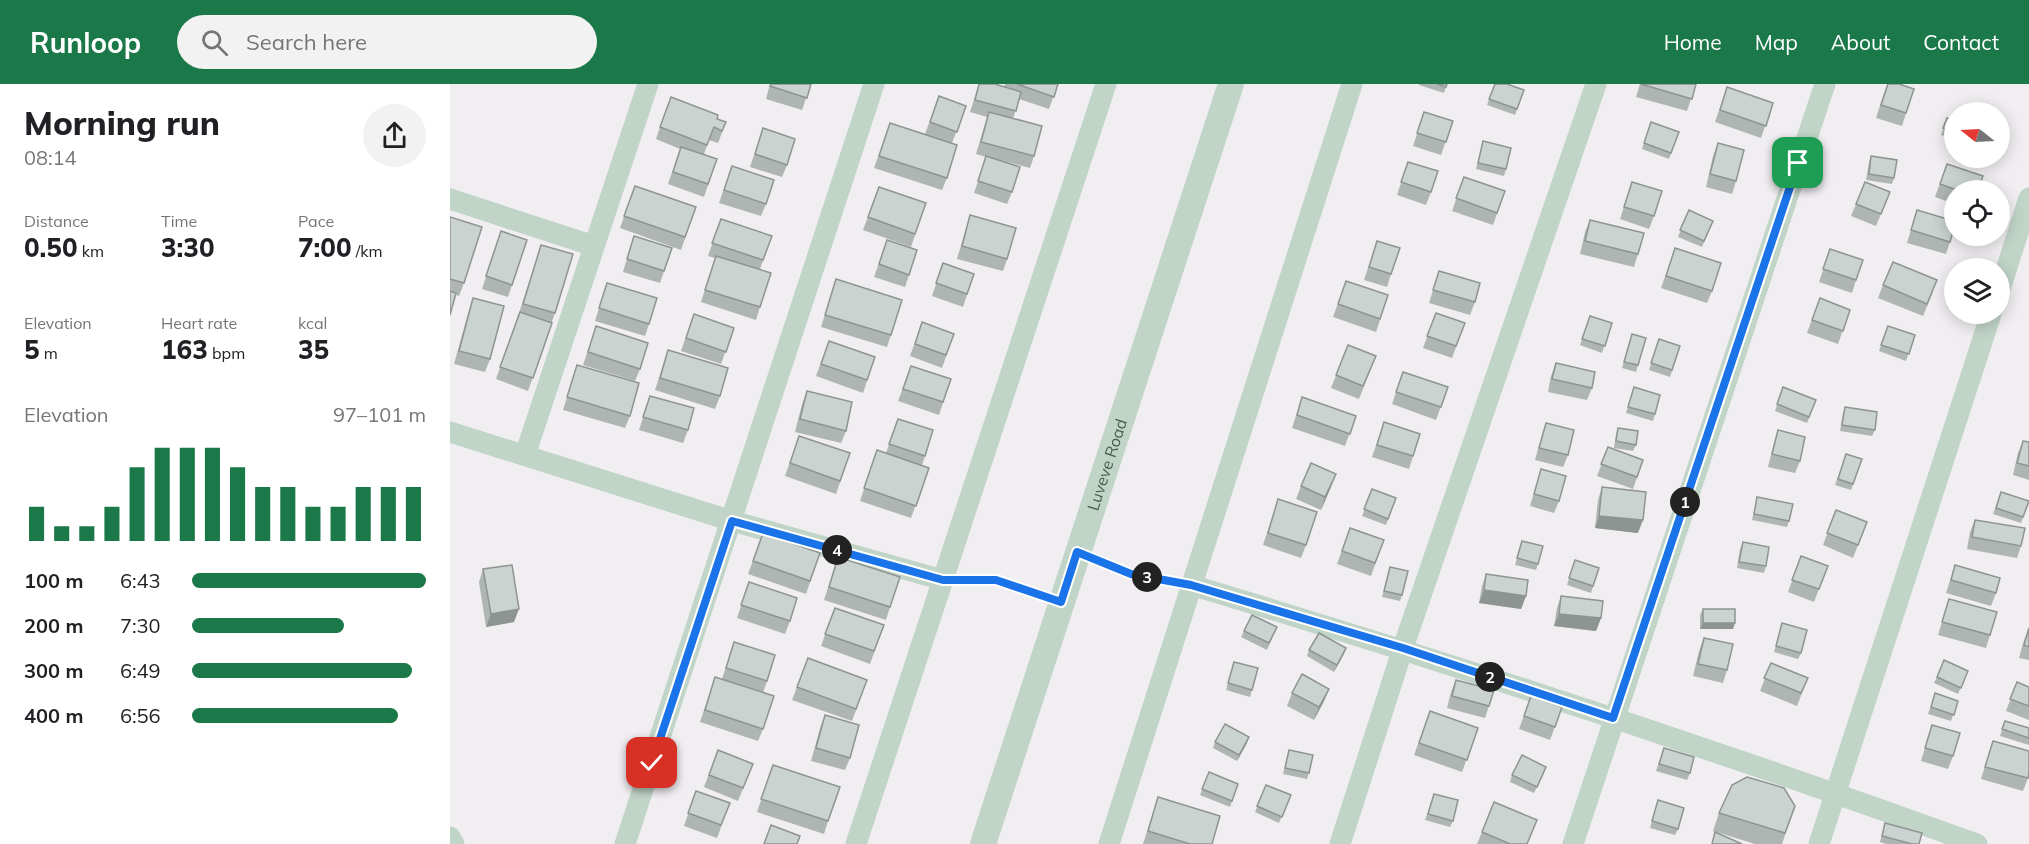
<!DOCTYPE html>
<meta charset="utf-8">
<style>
:root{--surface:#fff;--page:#f2f2f2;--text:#202124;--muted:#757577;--accent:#1b7949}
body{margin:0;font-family:Mulish,sans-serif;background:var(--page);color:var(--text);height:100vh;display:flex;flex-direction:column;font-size:22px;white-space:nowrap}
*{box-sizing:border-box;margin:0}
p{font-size:20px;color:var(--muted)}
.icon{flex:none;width:33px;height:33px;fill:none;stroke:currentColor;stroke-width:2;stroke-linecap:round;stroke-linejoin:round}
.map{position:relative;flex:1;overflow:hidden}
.details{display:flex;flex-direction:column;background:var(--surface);width:450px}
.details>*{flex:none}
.needle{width:39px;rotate:288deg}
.buttons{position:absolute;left:1494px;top:18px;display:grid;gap:12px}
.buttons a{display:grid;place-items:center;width:66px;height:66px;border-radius:50%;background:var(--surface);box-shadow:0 3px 15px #0003;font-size:30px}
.pin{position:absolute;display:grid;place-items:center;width:51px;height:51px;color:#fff;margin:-26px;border-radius:12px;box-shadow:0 3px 9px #0006}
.km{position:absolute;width:30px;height:30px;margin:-15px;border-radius:50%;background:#222;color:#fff;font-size:16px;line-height:30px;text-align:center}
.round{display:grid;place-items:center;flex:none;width:63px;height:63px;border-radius:32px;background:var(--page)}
.headline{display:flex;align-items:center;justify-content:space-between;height:102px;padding:0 24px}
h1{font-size:33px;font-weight:800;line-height:45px}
.metrics{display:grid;grid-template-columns:repeat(3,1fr);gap:9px;height:102px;padding:6px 24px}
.metrics div{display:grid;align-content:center}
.metrics b{font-size:26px;font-weight:800}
.metrics small{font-size:16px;font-weight:400}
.metrics p{font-size:16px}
.chart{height:168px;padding:12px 24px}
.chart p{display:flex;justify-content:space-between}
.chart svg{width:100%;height:108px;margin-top:6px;stroke:var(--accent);stroke-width:6}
ul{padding:0 24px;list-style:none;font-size:20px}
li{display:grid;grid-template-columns:96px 72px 1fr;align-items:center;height:45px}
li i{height:15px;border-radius:8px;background:var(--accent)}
header{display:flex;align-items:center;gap:36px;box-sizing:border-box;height:84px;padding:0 30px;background:var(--accent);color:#fff}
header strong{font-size:28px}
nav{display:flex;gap:33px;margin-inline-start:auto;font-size:21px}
.search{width:420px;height:54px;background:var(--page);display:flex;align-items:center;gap:15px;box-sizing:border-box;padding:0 21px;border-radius:33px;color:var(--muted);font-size:22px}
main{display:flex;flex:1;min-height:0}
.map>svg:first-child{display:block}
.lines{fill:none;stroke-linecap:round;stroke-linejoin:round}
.path{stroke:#a8cf72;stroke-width:4;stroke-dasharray:4.5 3;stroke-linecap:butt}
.minor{stroke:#c1d4c8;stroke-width:21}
.tertiary{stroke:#c1d4c8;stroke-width:26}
.wall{fill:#afb5b3}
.shaded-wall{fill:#8e9492}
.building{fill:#cbd3d0;stroke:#8e9492;stroke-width:1.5}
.route-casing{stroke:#fff;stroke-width:12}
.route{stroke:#1a73e8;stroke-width:8}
.labels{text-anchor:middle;stroke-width:4.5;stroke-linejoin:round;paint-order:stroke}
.street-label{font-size:16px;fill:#465c4f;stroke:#fff}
</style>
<header>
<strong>Runloop</strong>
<div class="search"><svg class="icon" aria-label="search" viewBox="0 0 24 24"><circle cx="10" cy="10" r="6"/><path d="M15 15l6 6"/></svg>Search here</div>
<nav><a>Home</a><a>Map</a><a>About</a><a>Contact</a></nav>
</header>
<main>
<section class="details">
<div class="headline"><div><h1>Morning run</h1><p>08:14</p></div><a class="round"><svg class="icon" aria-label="share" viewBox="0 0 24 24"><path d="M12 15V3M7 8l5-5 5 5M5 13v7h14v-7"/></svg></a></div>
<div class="metrics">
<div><p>Distance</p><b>0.50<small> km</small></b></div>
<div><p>Time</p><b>3:30</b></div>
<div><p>Pace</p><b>7:00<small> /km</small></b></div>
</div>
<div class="metrics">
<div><p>Elevation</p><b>5<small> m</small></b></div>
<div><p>Heart rate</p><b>163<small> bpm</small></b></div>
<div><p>kcal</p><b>35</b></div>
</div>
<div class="chart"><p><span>Elevation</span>97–101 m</p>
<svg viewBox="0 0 160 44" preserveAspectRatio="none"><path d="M5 44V30M15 44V38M25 44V38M35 44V30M45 44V14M55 44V6M65 44V6M75 44V6M85 44V14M95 44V22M105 44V22M115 44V30M125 44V30M135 44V22M145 44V22M155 44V22"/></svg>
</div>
<ul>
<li><b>100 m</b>6:43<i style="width:100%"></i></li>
<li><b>200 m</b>7:30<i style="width:65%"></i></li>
<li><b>300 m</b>6:49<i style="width:94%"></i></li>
<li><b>400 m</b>6:56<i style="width:88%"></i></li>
</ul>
</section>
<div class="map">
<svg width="1579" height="760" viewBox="0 0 1579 760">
<rect width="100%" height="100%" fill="#f1eef1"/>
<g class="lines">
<!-- path -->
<g class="path">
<polyline points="650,477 681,490 720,497"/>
<polyline points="516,496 546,496 590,511"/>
</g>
<!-- minor -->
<g class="minor">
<polyline points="0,115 144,162"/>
<polyline points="1550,205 1579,114"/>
<polyline points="0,348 282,437 493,496"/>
<polyline points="75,371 198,0"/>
<path d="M741,501C1005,580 1267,666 1527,760"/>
<polyline points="0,753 4,760"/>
<polyline points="175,760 424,0"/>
<polyline points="406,760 656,0"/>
<polyline points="659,760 902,0"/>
<polyline points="890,760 953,564 1146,0"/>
<polyline points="1123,760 1375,0"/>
<polyline points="1369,760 1541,230"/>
</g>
<!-- tertiary -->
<path class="tertiary" id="s1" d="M533,760L781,0"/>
</g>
<!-- wall -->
<g class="wall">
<polygon points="320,0 361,0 352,26 316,15"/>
<polygon points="529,0 554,3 555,0 608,0 599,25 569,15 563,35 584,72 580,84 542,74 562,108 557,120 524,109 536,73 526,70 537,33 520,28"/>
<polygon points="969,0 997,0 994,9 969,1"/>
<polygon points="1045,0 1074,6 1065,31 1037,21"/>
<polygon points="1190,0 1246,0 1237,27 1186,13"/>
<polygon points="1437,0 1456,29 1452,42 1426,34"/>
<polygon points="1277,3 1323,19 1311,54 1265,38"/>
<polygon points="489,12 516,22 502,59 497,94 492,106 424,84 440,39 475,50"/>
<polygon points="974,28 1003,37 991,71 963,62"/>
<polygon points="1497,34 1504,36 1504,55 1491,51"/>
<polygon points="267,35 276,38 268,59 259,56 254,70 267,75 254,113 218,100 230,65 206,55 210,43"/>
<polygon points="1201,38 1229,48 1219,75 1192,65"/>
<polygon points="313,44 337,81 332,93 300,83"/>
<polygon points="1033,57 1056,85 1054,92 1026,85"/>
<polygon points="1268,59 1286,97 1282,110 1256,103 1263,72"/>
<polygon points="1421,72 1444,94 1442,100 1416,96 1419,78"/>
<polygon points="958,78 981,108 976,121 947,111"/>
<polygon points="1497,80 1528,106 1504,106 1504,120 1485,113"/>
<polygon points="282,82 316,120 311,132 269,119"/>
<polygon points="1014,93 1055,107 1043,141 1002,127"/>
<polygon points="1182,98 1204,132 1199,145 1170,135"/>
<polygon points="185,102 246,123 231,166 170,144"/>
<polygon points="429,103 476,119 461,163 413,146"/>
<polygon points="1440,108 1426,142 1401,132 1406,120"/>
<polygon points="1239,126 1263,137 1252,163 1228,153"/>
<polygon points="1467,126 1500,158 1496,170 1457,159"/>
<polygon points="520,131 557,175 553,187 507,175"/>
<polygon points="0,133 14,199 9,212 6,211 0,231"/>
<polygon points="271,135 322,152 310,185 310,223 306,236 251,218 265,174 258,172"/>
<polygon points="1140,136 1188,170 1184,183 1130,170 1135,148"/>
<polygon points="51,147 77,156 58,213 32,205"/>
<polygon points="184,152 214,187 210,199 173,188"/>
<polygon points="437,156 459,191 455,203 424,193"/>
<polygon points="927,157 941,190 937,203 914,196"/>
<polygon points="91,161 105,229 78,307 46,295 69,229"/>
<polygon points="1225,164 1262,207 1257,219 1211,204"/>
<polygon points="1380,165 1406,196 1402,209 1369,198"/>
<polygon points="493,179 524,190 513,223 482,212"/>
<polygon points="989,187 1025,218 1020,231 979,219"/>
<polygon points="386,195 441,251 437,263 371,243"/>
<polygon points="896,197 938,211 926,248 883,233"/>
<polygon points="157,199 199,240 195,252 145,237"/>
<polygon points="1433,201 1483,208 1473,232 1428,214"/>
<polygon points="23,214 40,275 35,288 4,280 19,226"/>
<polygon points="1370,214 1400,226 1388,260 1357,249"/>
<polygon points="986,229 1015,239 1002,274 973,264"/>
<polygon points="244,230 284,244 271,280 231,267"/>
<polygon points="1140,232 1162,239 1152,269 1130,261"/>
<polygon points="472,238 504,250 492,284 460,272"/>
<polygon points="146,242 190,285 185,297 133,281"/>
<polygon points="1438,242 1465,251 1456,277 1429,267"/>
<polygon points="1209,255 1230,262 1220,293 1199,286"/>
<polygon points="1180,256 1188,281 1186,288 1172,284"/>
<polygon points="379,257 425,273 413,309 366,292"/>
<polygon points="898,261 926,272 909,315 881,304"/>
<polygon points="218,266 270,312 265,325 205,306"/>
<polygon points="1106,279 1142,304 1137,316 1098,308 1101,292"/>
<polygon points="127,281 180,332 175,344 113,326"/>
<polygon points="461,282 501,295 489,331 448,317"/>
<polygon points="953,288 998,303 986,336 942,320"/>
<polygon points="1184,303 1205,330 1203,337 1176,329"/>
<polygon points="1333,303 1366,316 1357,339 1325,327"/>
<polygon points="357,307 396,347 391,359 345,348 352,320"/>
<polygon points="200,312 238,346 233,359 189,346"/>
<polygon points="852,313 906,332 895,362 842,344"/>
<polygon points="1395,323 1425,346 1422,352 1390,347 1393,329"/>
<polygon points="448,335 475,372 472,381 479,384 461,434 410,417 427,366 436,369"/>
<polygon points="934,338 970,350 959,385 922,373"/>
<polygon points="1096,339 1118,371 1113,383 1085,376 1092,351"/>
<polygon points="1168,344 1186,361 1183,367 1164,364 1166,350"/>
<polygon points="1328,346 1350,377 1345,389 1318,383 1324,359"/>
<polygon points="349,352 400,369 386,410 335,392"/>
<polygon points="1573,357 1579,358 1579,396 1563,391 1568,369"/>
<polygon points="1158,363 1193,376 1183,405 1147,392"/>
<polygon points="1396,370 1412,375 1401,406 1385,401"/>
<polygon points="1091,385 1109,417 1104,429 1080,422"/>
<polygon points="851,402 881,403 871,426 846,415"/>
<polygon points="1152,403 1188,449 1145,444 1148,416"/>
<polygon points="922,405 946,414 936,441 912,432"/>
<polygon points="1551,408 1579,417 1571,439 1543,430"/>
<polygon points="1307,413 1339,437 1337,443 1302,436"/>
<polygon points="828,415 856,461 851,474 813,461"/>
<polygon points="1386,426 1417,438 1403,474 1373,461"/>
<polygon points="1525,436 1571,462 1567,474 1517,465 1520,448"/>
<polygon points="900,444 934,456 921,492 887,480"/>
<polygon points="313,449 370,469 356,510 298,490"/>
<polygon points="1072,457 1088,480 1086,486 1065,481"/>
<polygon points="1293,458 1316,482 1314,489 1287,484 1290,465"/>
<polygon points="1351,472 1378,482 1364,518 1338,508"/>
<polygon points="388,473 440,523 436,536 374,516"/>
<polygon points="1125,476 1149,484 1141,509 1117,501"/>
<polygon points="1505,481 1546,509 1541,522 1496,509"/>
<polygon points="940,483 952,511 950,517 932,513"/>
<polygon points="33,485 64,538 36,543 29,498"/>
<polygon points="1036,490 1076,512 1071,525 1029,519 1032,502"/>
<polygon points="299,498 340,537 335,550 287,534"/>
<polygon points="1111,512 1151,534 1146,547 1104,542 1107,524"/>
<polygon points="1499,515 1540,551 1536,564 1488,551"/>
<polygon points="385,524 434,541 420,580 371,562"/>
<polygon points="1253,525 1283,545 1250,545 1250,531"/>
<polygon points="1332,539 1351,569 1348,575 1324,568"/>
<polygon points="827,543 817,566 791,553 794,547"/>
<polygon points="1579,544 1579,576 1569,574 1574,556"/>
<polygon points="1254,554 1277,586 1273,599 1243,592 1249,567"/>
<polygon points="284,558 317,597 313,609 313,645 308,657 250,638 265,593 272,595"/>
<polygon points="896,564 884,588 857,572 859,566"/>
<polygon points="358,574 417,596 402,637 342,616"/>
<polygon points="784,578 802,606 800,613 776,606"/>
<polygon points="1321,579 1358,594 1347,622 1310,607"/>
<polygon points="1518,587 1508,610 1484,599 1487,593"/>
<polygon points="1006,596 1039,622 1035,634 997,624 1001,608"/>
<polygon points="1567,598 1579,603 1579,636 1556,627"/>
<polygon points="879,605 874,617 864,636 837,622 842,609"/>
<polygon points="1485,609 1508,617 1501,637 1478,630"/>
<polygon points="1081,612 1112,623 1100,656 1069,645"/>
<polygon points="980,627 1028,644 1012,688 964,671"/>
<polygon points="375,631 400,674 395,686 361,677 370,644"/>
<polygon points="1555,637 1579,644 1579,661 1550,652"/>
<polygon points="1482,641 1503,672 1498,685 1471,677"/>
<polygon points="1543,657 1578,694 1573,707 1531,695"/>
<polygon points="765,658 797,659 787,677 763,664"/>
<polygon points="1214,664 1240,689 1237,696 1206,687"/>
<polygon points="268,666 303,680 288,717 254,703"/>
<polygon points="839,666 859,689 857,695 833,690"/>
<polygon points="323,681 378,737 374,750 307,728"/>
<polygon points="759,688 788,700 780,723 750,711"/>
<polygon points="1094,689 1084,709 1060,698 1062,691"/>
<polygon points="816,701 841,711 829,739 805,728"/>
<polygon points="246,707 280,719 267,754 234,742"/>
<polygon points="984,710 1003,737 1000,743 975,736"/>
<polygon points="708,713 762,760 693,760"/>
<polygon points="1208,716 1228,745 1225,751 1200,744"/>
<polygon points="1345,722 1332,760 1305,760 1263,747 1269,729"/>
<polygon points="1435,739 1469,760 1436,760 1430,758"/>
<polygon points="1032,748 1082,749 1077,760 1027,760"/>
</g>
<!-- shaded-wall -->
<g class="shaded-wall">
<polygon points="886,390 881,403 871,426 875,413"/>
<polygon points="1149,432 1193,436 1188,449 1145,444"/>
<polygon points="1034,506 1076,512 1071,525 1029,519"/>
<polygon points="69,525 64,538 36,543 41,530"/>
<polygon points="1109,530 1151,534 1146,547 1104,542"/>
<polygon points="1253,539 1285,539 1283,545 1250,545"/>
<polygon points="896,564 894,570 884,588 887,581"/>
<polygon points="879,605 874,617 864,636 869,623"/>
<polygon points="799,653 797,659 787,677 789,671"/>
</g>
<!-- building -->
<g class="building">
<polygon points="321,0 361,0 357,14 320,2"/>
<polygon points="529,0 545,0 571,8 566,27 525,16"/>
<polygon points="567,0 608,0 604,13"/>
<polygon points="987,0 997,0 996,3"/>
<polygon points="1045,0 1057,0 1074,6 1067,25 1039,15"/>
<polygon points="1191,0 1246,0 1242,15"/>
<polygon points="1438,0 1449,0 1464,5 1456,29 1431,21"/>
<polygon points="1277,3 1323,19 1316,42 1270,26"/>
<polygon points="489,12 516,22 507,48 480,38"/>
<polygon points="221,13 268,31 267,35 276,38 272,47 264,43 257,61 210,43"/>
<polygon points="539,28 592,42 584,72 531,58"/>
<polygon points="974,28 1003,37 996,58 967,49"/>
<polygon points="1497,34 1504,36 1504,48 1493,44"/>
<polygon points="1201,38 1229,48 1221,69 1194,59"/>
<polygon points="440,39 507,61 497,94 429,72"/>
<polygon points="313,44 345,55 337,81 305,70"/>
<polygon points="1033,57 1061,64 1056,85 1028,79"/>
<polygon points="1268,59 1294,66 1286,97 1260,90"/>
<polygon points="231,63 267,75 258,100 223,88"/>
<polygon points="536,72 570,83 562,108 528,97"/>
<polygon points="1421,72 1447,76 1444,94 1419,90"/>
<polygon points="958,78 988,87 981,108 951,98"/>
<polygon points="1497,80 1533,92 1528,106 1507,106 1490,100"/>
<polygon points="282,82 324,96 316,120 274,106"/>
<polygon points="1014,93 1055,107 1047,129 1006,114"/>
<polygon points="1182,98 1212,107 1204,132 1174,123"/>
<polygon points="1415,98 1440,108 1431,130 1406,120"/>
<polygon points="185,102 246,123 235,153 174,132"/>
<polygon points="429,103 476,119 465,150 418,133"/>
<polygon points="1239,126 1263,137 1254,157 1230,146"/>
<polygon points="1467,126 1504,137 1504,144 1500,158 1461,146"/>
<polygon points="520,131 566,144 557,175 512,162"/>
<polygon points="0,133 32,143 14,199 0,195"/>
<polygon points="271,135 322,152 313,176 262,159"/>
<polygon points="1140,136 1194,149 1188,170 1135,157"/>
<polygon points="51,147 77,156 62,201 36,192"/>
<polygon points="184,152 222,164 214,187 177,175"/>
<polygon points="437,156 467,166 459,191 429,180"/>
<polygon points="927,157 950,164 941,190 919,183"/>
<polygon points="91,161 123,170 105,229 73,220"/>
<polygon points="1225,164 1271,179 1262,207 1216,192"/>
<polygon points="1380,165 1413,176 1406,196 1373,185"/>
<polygon points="266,172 321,189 310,223 255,206"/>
<polygon points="1443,178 1487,196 1477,220 1433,201"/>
<polygon points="493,179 524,190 517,210 486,199"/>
<polygon points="989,187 1030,199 1025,218 983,206"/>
<polygon points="386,195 452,216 441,251 375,231"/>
<polygon points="896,197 938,211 930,235 888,220"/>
<polygon points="157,199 207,214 199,240 149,224"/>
<polygon points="0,207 6,209 0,231"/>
<polygon points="23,214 54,222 40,275 9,267"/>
<polygon points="1370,214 1400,226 1393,247 1362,236"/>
<polygon points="70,228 102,239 83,294 50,283"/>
<polygon points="986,229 1015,239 1006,262 977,252"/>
<polygon points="244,230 284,244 276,268 236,254"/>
<polygon points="1140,232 1162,239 1155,262 1132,255"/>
<polygon points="472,238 504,250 496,271 465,260"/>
<polygon points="146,242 198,259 190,285 138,268"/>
<polygon points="1438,242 1465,251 1459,270 1431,261"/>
<polygon points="1182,250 1196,254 1188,281 1174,278"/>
<polygon points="1209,255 1230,262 1222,286 1201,279"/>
<polygon points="379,257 425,273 417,296 371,280"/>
<polygon points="898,261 926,272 913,302 886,291"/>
<polygon points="218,266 278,284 270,312 210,294"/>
<polygon points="1106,279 1145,288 1142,304 1102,295"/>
<polygon points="127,281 189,299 180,332 117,313"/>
<polygon points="461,282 501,295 493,318 453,305"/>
<polygon points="953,288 998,303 991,323 946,308"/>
<polygon points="1184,303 1210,311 1205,330 1178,323"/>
<polygon points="1333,303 1366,316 1359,333 1327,320"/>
<polygon points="357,307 402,318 396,347 350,335"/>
<polygon points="200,312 244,324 238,346 193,333"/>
<polygon points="852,313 906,332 900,350 847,331"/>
<polygon points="1395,323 1427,328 1425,346 1392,341"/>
<polygon points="448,335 483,346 475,372 439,360"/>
<polygon points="934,338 970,350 963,372 927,361"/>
<polygon points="1096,339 1124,346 1118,371 1089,364"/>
<polygon points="1168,344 1188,347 1186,361 1166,357"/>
<polygon points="1328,346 1355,353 1350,377 1322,370"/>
<polygon points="349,352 400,369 390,397 340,379"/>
<polygon points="1573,357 1579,358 1579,382 1567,379"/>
<polygon points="1158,363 1193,376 1187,393 1151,380"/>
<polygon points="427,366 479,384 466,422 414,404"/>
<polygon points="1396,370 1412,375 1403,400 1388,395"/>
<polygon points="861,379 886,390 875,413 851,402"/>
<polygon points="1091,385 1116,392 1109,417 1084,410"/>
<polygon points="1152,403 1196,408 1193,436 1149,432"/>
<polygon points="922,405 946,414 938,435 914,425"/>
<polygon points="1551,408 1579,417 1573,433 1546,424"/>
<polygon points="1307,413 1343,420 1339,437 1304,430"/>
<polygon points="828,415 867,428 856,461 818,449"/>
<polygon points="1386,426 1417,438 1408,461 1377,449"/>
<polygon points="1525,436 1575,444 1571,462 1522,453"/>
<polygon points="900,444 934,456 925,479 892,467"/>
<polygon points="313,449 370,469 360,497 303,477"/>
<polygon points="1072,457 1093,462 1088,480 1067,474"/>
<polygon points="1293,458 1319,463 1316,482 1289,478"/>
<polygon points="1351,472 1378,482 1369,505 1342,496"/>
<polygon points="388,473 450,493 440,523 379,503"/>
<polygon points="1125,476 1149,484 1143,502 1119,494"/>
<polygon points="62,481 69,525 41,530 33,485"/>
<polygon points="1505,481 1550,494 1546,509 1501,496"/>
<polygon points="940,483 958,487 952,511 934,507"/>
<polygon points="1036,490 1078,496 1076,512 1034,506"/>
<polygon points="299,498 347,514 340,537 291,521"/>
<polygon points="1111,512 1153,517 1151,534 1109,530"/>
<polygon points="1499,515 1547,528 1540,551 1492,538"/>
<polygon points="385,524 434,541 424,567 375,550"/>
<rect x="1253" y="525" width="32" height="14"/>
<polygon points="802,531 827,543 819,559 794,547"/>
<polygon points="1332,539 1357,546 1351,569 1326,562"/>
<polygon points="1579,544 1579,563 1574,561"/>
<polygon points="869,549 896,564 887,581 859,566"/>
<polygon points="1254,554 1283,560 1277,586 1248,580"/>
<polygon points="284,558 325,571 317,597 276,584"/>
<polygon points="358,574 417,596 406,625 347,603"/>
<polygon points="1494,576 1518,587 1511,604 1487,593"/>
<polygon points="784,578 808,584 802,606 778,599"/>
<polygon points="1321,579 1358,594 1351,609 1314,594"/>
<polygon points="852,590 879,605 869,623 842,609"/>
<polygon points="265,593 324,612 313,645 255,626"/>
<polygon points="1006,596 1044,606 1039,622 1002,612"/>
<polygon points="1567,598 1579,603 1579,622 1560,615"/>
<polygon points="1485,609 1508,617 1504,631 1481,623"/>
<polygon points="1081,612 1112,623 1105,643 1074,632"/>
<polygon points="980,627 1028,644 1017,676 969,659"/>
<polygon points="375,631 409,641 400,674 366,664"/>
<polygon points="1555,637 1579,644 1579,654 1552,645"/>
<polygon points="775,640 799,653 789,671 765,658"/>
<polygon points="1482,641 1510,649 1503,672 1475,664"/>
<polygon points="1543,657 1579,667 1579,690 1578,694 1535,683"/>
<polygon points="1214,664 1244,673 1240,689 1209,680"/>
<polygon points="268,666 303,680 293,704 259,691"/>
<polygon points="839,666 863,671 859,689 835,684"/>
<polygon points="1072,671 1096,683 1087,703 1062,691"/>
<polygon points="323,681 390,703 378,737 311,715"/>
<polygon points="759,688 788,700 782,717 752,705"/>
<polygon points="1297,693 1334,704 1345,722 1335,749 1269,729 1282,701"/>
<polygon points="816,701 841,711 832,733 807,722"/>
<polygon points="246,707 280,719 271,741 238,729"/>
<polygon points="984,710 1008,716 1003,737 978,730"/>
<polygon points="708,713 770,732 762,760 740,760 698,747"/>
<polygon points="1208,716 1234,724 1228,745 1202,737"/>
<polygon points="1044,718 1087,736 1077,760 1060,760 1032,748"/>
<polygon points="1435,739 1472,749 1469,760 1462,760 1432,752"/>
<polygon points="321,741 350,752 347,760 314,760"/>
<polygon points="1265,748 1292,760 1262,760"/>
</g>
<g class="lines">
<defs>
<polyline id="route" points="202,679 282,437 493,496 546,496 611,518 627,468 681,490 741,501 953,564 1163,634 1348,79"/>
</defs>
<!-- route casing -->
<use href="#route" class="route-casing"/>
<!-- route -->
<use href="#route" class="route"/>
</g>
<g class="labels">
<!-- street labels -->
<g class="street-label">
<text dy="6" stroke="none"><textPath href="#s1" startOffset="399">Luveve Road</textPath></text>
</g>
</g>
</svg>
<div class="buttons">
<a><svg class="needle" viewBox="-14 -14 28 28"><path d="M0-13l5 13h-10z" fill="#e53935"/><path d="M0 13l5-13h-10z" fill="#757577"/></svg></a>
<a><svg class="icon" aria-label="locate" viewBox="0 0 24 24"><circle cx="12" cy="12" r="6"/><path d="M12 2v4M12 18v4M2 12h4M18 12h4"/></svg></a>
<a><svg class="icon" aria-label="layers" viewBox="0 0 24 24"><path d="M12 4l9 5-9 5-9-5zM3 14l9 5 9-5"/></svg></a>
</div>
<div class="pin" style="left:1348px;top:79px;background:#1e9e55"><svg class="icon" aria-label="arrive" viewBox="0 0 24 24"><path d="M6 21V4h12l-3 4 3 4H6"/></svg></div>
<div class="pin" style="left:202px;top:679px;background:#d93025"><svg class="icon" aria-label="check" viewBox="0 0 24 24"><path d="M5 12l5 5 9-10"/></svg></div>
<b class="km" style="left:1235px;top:418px">1</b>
<b class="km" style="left:1040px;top:593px">2</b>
<b class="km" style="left:697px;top:493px">3</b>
<b class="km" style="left:387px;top:466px">4</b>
</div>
</main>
